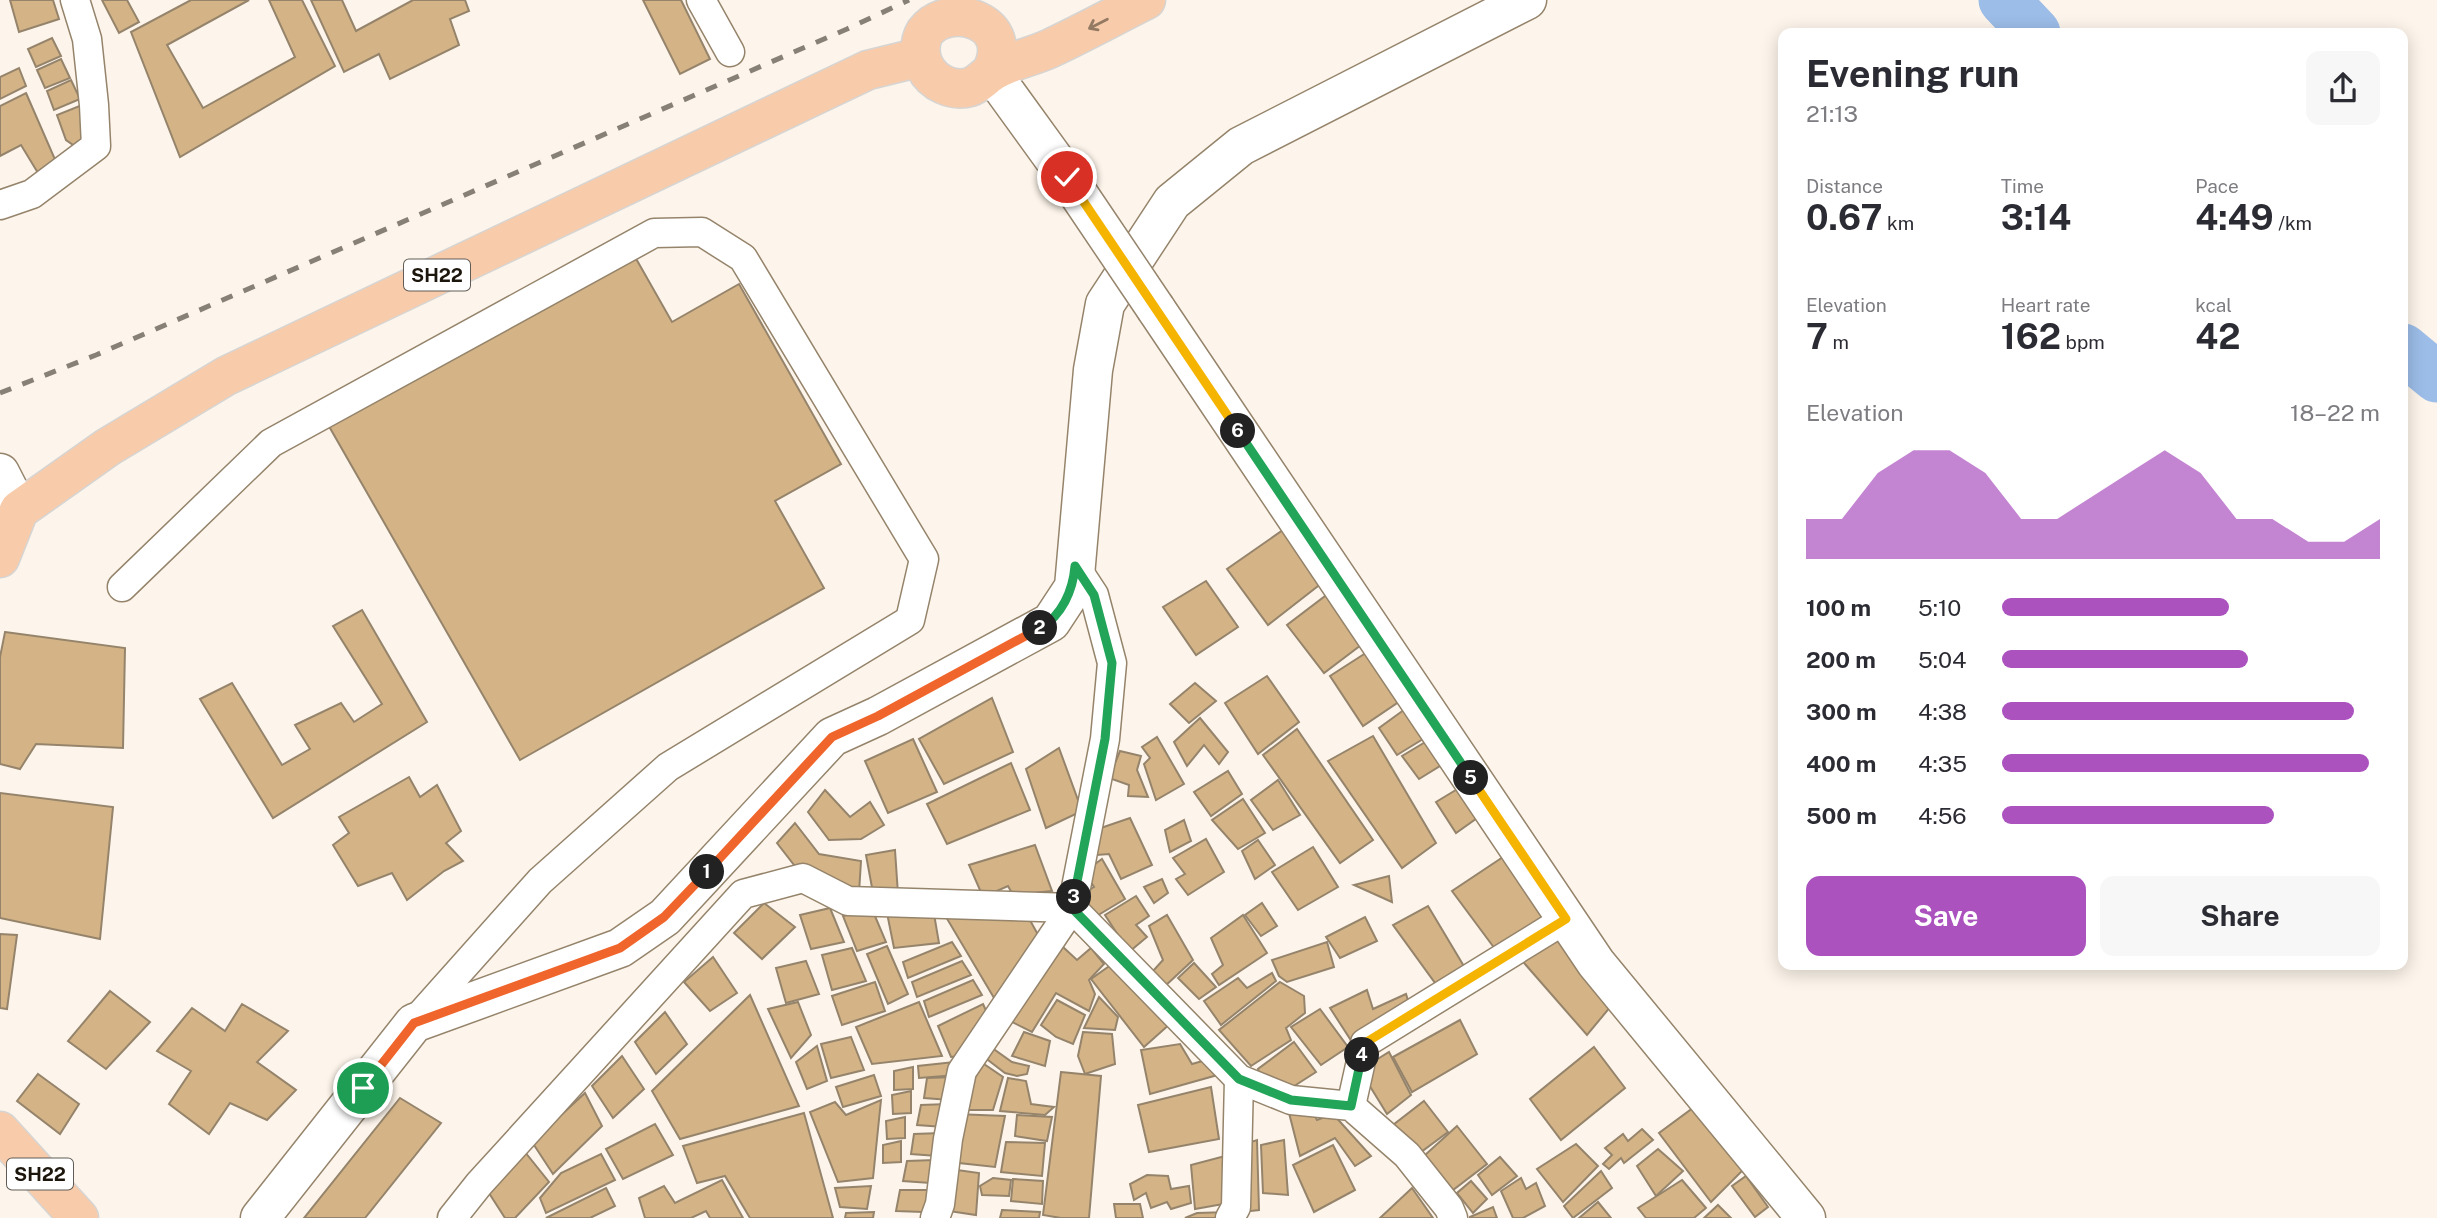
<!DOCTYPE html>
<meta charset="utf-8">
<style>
:root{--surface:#fff;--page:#f7f7f7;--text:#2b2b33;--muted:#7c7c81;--accent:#ab52bf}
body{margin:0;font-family:"Public Sans",sans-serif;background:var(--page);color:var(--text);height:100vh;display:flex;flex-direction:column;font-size:26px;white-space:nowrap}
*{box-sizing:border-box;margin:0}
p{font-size:23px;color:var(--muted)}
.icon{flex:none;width:38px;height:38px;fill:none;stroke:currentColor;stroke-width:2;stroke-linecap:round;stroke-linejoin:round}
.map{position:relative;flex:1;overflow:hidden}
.panel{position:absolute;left:1778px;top:28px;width:630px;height:942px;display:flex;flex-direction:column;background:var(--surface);border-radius:14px;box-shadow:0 4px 18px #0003}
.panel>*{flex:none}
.pin{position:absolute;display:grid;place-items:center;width:60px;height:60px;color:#fff;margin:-30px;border:4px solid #fff;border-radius:50%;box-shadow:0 2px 7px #0007}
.km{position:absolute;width:35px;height:35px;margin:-18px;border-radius:50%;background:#222;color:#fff;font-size:19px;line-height:35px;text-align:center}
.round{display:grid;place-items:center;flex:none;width:74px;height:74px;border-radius:14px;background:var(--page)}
.summary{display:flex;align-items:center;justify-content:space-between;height:119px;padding:0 28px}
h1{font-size:38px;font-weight:700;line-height:52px}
.metrics{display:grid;grid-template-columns:repeat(3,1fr);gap:10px;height:119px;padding:7px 28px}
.metrics div{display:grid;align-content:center}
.metrics b{font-size:35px;font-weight:700}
.metrics small{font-size:19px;font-weight:400}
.metrics p{font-size:19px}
.chart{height:196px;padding:14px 28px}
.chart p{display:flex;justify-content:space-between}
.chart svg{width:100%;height:126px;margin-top:7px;fill:var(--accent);opacity:.7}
.button{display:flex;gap:14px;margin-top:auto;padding:14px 28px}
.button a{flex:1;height:80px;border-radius:14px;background:var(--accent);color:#fff;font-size:28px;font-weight:700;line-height:80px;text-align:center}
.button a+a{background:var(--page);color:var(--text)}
ul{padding:0 28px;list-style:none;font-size:23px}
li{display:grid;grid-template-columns:112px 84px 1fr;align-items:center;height:52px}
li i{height:18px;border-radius:9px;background:var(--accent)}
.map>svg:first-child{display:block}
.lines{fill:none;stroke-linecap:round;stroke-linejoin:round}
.river{stroke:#9cbde8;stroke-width:51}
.building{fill:#d4b486;stroke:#95846b;stroke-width:2}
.street-casing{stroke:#95846b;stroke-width:31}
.secondary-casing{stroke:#95846b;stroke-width:41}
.primary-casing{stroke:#d6d5d3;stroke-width:41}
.street{stroke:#fff;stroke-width:28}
.secondary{stroke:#fff;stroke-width:38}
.primary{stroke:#f8cbab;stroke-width:38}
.rail{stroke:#878076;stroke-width:5;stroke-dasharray:12 12;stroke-linecap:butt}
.secondary-bridge-casing{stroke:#95846b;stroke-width:41;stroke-linecap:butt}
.secondary-bridge{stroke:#fff;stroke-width:38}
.oneway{stroke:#957a63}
.split-1-casing{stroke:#fff;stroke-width:14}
.split-2-casing{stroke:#fff;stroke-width:14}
.split-3-casing{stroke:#fff;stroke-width:14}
.split-4-casing{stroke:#fff;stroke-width:14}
.split-5-casing{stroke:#fff;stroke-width:14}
.split-6-casing{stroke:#fff;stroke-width:14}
.split-7-casing{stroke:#fff;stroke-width:14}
.split-1{stroke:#f0652b;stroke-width:9}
.split-2{stroke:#f0652b;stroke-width:9}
.split-3{stroke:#22a559;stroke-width:9}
.split-4{stroke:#22a559;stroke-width:9}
.split-5{stroke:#f5b400;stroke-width:9}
.split-6{stroke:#22a559;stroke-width:9}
.split-7{stroke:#f5b400;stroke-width:9}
.labels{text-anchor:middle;stroke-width:7;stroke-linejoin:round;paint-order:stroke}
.shield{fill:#fff;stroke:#615c55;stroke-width:2}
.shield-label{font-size:19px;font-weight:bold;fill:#1d160c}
</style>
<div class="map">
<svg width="2437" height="1218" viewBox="0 0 2437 1218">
<rect width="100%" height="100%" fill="#fdf5eb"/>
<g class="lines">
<!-- river -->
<g class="river">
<polyline points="2004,0 2035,33"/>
<polyline points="2403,349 2437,377"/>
</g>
</g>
<!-- building -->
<g class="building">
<polygon points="10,0 53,0 59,19 19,32"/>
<polygon points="102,0 127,0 139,22 119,33"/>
<polygon points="191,0 249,0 167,45 203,108 295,57 269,0 302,0 335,66 180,157 131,32"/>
<polygon points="311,0 342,0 356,31 413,0 465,0 469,11 450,19 459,45 390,79 379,54 344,72"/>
<polygon points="643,0 681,0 710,59 680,74"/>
<polygon points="52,38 61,56 36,67 28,49"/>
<polygon points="61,59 70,78 45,88 37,70"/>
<polygon points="19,68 26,86 0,99 0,77"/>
<polygon points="71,80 80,99 54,110 47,91"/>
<polygon points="26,93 57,164 38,173 21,145 0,156 0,106"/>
<polygon points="82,105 91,126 79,149 66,140 57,115"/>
<polygon points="630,248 672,322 739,284 841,464 775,501 824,588 520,760 326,421"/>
<polygon points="1293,523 1327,579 1268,625 1227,569"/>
<polygon points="1206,581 1238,627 1196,655 1163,607"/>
<polygon points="1333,590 1365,642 1324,673 1287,625"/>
<polygon points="362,610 427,722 273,818 200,699 232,683 282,765 310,749 295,725 341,703 354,722 382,704 333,626"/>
<polygon points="5,632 125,648 123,748 36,744 20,769 0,764 0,657"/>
<polygon points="1372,649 1409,695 1363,726 1330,676"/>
<polygon points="1267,676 1299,722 1258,754 1225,703"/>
<polygon points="1195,683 1216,701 1189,723 1170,704"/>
<polygon points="992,698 1013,752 944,784 919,739"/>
<polygon points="1412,704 1436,731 1397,755 1379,728"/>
<polygon points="1200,718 1228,752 1219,764 1204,745 1187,766 1174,742"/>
<polygon points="1297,729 1373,840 1340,863 1263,755"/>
<polygon points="1437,735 1453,758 1419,779 1402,756"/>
<polygon points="1373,736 1436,843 1402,868 1328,761"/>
<polygon points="1157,737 1184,784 1156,800 1144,764 1150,758 1142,747"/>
<polygon points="913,739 937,792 888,813 865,761"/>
<polygon points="1059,748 1082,811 1046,828 1026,769"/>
<polygon points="1120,751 1141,756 1137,770 1148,797 1128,796 1129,785 1109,778"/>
<polygon points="1011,763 1030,810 947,844 927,804"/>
<polygon points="1228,771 1242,794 1211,816 1194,792"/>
<polygon points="409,777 420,797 437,785 461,831 446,843 463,861 444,871 407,900 392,873 358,886 333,845 349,833 339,817"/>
<polygon points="1278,780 1300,815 1273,830 1251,800"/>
<polygon points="1469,782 1487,811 1456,833 1436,802"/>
<polygon points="825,790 850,817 870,802 884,825 861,839 829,840 808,812"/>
<polygon points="0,793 113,807 100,939 0,918"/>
<polygon points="1243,799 1265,833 1238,849 1212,820"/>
<polygon points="1130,818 1152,865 1121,879 1109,854 1097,855 1092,831"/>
<polygon points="1184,820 1191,841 1170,852 1165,830"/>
<polygon points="795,823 819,854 861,861 859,893 801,874 777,843"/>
<polygon points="1206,839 1224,872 1188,895 1176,879 1185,874 1173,858"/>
<polygon points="1258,840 1275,865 1255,879 1242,851"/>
<polygon points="1035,845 1052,891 1013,895 1008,886 983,897 969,865"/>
<polygon points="1313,847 1338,887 1298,910 1272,872"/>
<polygon points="895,850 898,894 873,893 866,855"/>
<polygon points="1509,853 1558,912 1498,953 1452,891"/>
<polygon points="1102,859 1125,899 1095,917 1080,895 1094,887 1084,872"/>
<polygon points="1389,876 1392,902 1354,885"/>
<polygon points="1162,879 1168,893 1154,903 1144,887"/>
<polygon points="1136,896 1149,916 1136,925 1147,937 1129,952 1105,915"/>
<polygon points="764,903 795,927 762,959 734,933"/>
<polygon points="1262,903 1277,926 1261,936 1245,915"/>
<polygon points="1428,906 1465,968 1438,987 1393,925"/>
<polygon points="830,908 844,942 811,949 800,915"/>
<polygon points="872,909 886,942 857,951 843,916"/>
<polygon points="887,913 934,914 939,943 894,948"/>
<polygon points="1026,913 1042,942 997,1003 946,917"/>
<polygon points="1167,915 1193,960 1164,987 1152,972 1163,960 1149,926"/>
<polygon points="1243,915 1267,953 1219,985 1212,974 1223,965 1211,938"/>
<polygon points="1365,917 1377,941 1340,958 1326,937"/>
<polygon points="1565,925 1616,1000 1587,1035 1518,956"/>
<polygon points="0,934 17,935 7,1009 0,1008"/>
<polygon points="952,942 961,956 908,978 903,962"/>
<polygon points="1327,942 1334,967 1287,982 1279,976 1272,960"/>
<polygon points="887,946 908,994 888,1004 867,954"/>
<polygon points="1063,947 1077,960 1091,948 1104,964 1089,980 1095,994 1089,1011 1056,993 1032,1032 1010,1021"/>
<polygon points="852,948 866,981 832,990 822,955"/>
<polygon points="713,957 737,993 710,1011 684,982"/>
<polygon points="806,961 819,994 786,1003 776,968"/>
<polygon points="962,961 971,975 917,997 912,982"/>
<polygon points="1115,962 1171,1023 1144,1047 1091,979"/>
<polygon points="1194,963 1216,987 1199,999 1178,978"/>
<polygon points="1272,973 1276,981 1221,1025 1204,1001 1238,978 1247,988"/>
<polygon points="973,980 982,995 929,1017 924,1001"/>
<polygon points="875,982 885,1011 842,1025 832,996"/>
<polygon points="1280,982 1304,996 1305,1013 1286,1028 1291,1040 1251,1066 1219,1030"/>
<polygon points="1367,990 1373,1009 1406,994 1410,1007 1354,1045 1330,1008"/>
<polygon points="110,991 150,1022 106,1069 68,1041"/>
<polygon points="750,995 799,1106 680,1139 652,1091"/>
<polygon points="1099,997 1118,1017 1115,1030 1084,1028"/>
<polygon points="1057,1000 1085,1015 1073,1044 1056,1037 1041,1025"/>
<polygon points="798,1002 811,1035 791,1058 768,1009"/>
<polygon points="919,1002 942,1056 872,1064 856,1027"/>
<polygon points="242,1004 288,1031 257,1062 296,1090 267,1120 230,1103 209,1134 169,1104 191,1071 157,1051 192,1008 225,1031"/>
<polygon points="983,1004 989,1017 968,1055 951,1057 938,1026"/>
<polygon points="1320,1009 1348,1047 1321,1065 1291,1027"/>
<polygon points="665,1012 687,1044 656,1074 635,1042"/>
<polygon points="1460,1020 1477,1054 1412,1092 1393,1057"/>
<polygon points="1024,1032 1050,1041 1045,1066 1012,1056"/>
<polygon points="1083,1032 1112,1034 1115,1064 1085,1074 1078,1056"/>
<polygon points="851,1037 864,1070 831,1078 821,1044"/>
<polygon points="1294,1042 1316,1072 1288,1090 1261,1079 1258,1069"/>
<polygon points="1180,1044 1192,1064 1213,1058 1221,1074 1150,1094 1141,1050"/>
<polygon points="988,1045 1012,1062 1029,1066 1027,1074 1017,1076 1005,1073 984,1057"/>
<polygon points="817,1046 827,1081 807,1089 796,1062"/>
<polygon points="1594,1047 1625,1088 1561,1140 1530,1099"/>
<polygon points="1389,1052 1411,1095 1387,1114 1360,1070"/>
<polygon points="622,1056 644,1089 613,1118 592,1086"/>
<polygon points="954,1062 957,1075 919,1078 918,1066"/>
<polygon points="981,1062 1003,1077 993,1110 962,1110 967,1083"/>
<polygon points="913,1067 913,1089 894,1090 894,1071"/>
<polygon points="1061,1072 1101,1076 1089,1218 1061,1218 1043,1215"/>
<polygon points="38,1074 79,1104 60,1134 17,1101"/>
<polygon points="874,1075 881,1096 843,1107 836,1087"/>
<polygon points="954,1077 950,1100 924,1098 927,1078"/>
<polygon points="1008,1078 1026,1081 1031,1104 1054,1107 1045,1115 1000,1111"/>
<polygon points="1211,1087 1219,1139 1149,1152 1138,1105"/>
<polygon points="911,1091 911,1113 893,1114 892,1095"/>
<polygon points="585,1093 602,1126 553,1174 532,1142"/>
<polygon points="400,1098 441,1123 365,1218 304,1218"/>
<polygon points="881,1100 873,1178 838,1182 810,1112 835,1102 846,1115"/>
<polygon points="1424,1101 1448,1132 1417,1155 1393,1125"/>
<polygon points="948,1104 944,1127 917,1125 921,1105"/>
<polygon points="1287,1105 1310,1107 1317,1120 1333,1114 1371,1156 1355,1166 1335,1138 1300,1156"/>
<polygon points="1697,1105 1744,1169 1711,1202 1659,1133"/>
<polygon points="804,1113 833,1218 750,1218 725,1176 697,1183 683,1146"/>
<polygon points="955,1114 1005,1116 995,1167 950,1162"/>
<polygon points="1017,1115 1052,1117 1047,1141 1015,1136"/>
<polygon points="905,1117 905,1138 887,1139 886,1121"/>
<polygon points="655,1124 673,1155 623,1179 606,1149"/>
<polygon points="1457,1126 1487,1164 1453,1190 1425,1155"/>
<polygon points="1642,1129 1653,1140 1624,1163 1621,1158 1609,1169 1603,1164 1612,1155 1605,1148 1623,1134 1628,1141"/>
<polygon points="941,1133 937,1156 911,1154 914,1134"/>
<polygon points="1257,1140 1259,1210 1242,1212 1242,1145"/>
<polygon points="1284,1140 1288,1195 1263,1193 1261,1145"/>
<polygon points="901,1141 901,1162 883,1163 883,1145"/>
<polygon points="1006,1142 1045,1143 1042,1176 1001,1172"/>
<polygon points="1576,1144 1598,1166 1563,1202 1537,1169"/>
<polygon points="1333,1145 1355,1190 1314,1212 1293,1165"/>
<polygon points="1658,1149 1683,1171 1656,1196 1637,1166"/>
<polygon points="525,1152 549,1182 515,1218 505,1218 489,1193"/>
<polygon points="601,1154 615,1180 546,1213 540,1198 561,1173"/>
<polygon points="1225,1156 1229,1203 1195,1209 1191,1165"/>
<polygon points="1500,1157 1517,1176 1492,1195 1478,1175"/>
<polygon points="934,1160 930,1183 903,1181 907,1161"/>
<polygon points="950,1169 979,1173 976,1215 942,1210"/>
<polygon points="1601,1171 1612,1188 1573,1218 1564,1206"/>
<polygon points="1147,1175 1168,1176 1171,1189 1189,1186 1191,1203 1171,1209 1167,1202 1151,1208 1146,1193 1134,1200 1130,1184"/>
<polygon points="1746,1176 1768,1207 1755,1217 1732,1186"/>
<polygon points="993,1178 1011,1180 1009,1196 982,1195 980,1186"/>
<polygon points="1521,1178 1526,1189 1536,1183 1545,1206 1523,1218 1513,1218 1501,1191"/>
<polygon points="1013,1179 1043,1181 1042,1204 1011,1201"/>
<polygon points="722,1180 743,1218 710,1218 706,1211 691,1218 645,1218 639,1198 664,1186 675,1203"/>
<polygon points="1682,1180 1706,1208 1694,1218 1646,1218 1638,1208"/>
<polygon points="1471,1181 1487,1199 1473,1213 1457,1193"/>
<polygon points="871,1186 867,1209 840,1207 835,1188"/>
<polygon points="606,1188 615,1206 590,1218 546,1218"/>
<polygon points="1412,1188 1433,1218 1380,1218"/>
<polygon points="900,1190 931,1190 923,1212 896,1211"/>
<polygon points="1598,1202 1611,1218 1579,1218"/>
<polygon points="1114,1204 1140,1204 1143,1218 1116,1218"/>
<polygon points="1718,1205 1731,1218 1704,1218"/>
<polygon points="1493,1207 1497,1218 1470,1218 1470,1217"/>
<polygon points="1002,1210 1040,1212 1039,1218 1000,1218"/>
<polygon points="874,1212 873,1218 845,1218 846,1213"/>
<polygon points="1228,1212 1226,1218 1185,1218 1197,1213"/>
</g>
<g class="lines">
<defs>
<g id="street">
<polyline points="701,0 730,52"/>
<polyline points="0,205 32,194 96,146 94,105 87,39 75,0"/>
<polyline points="122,587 271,443 654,233 702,232 743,258 924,559 910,620 668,767 540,881 415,1021"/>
<polyline points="1351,1106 1365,1043 1566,919"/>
<polyline points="452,1218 479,1184 743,894 803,878 848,901 1072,908 1239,1079 1291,1100 1351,1106 1407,1155 1449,1208 1453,1218"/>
<polyline points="935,1218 940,1204 948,1139 962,1071 1072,908 1105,739 1112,663 1094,595 1075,566"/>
<polyline points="1230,1218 1236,1207 1239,1079"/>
</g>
<g id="secondary">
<polyline points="991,72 1067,177"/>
<polyline points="1156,309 1596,963 1806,1218"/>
<polyline points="0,473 19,510 0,511"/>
<polyline points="260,1218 414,1023 620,948 665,917 832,737 878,716 1051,622 1074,587 1093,370 1105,304 1172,202 1241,146 1527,0"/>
</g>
<g id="primary">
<path d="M991,72C1018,21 949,0 925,32C919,42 919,57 925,67C933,83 953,92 970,87C979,84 984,77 992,72C1009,61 1032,57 1051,48C1083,33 1114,16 1146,0"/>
<polyline points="0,558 19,510 108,447 226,376 868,70 921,57"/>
<polyline points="0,1131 79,1218"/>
</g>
</defs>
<!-- street casing -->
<use href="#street" class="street-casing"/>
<!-- secondary casing -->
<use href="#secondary" class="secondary-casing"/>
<!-- primary casing -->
<use href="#primary" class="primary-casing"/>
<!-- street -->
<use href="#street" class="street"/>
<!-- secondary -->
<use href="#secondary" class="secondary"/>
<!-- primary -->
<use href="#primary" class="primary"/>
<!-- rail -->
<polyline class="rail" points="0,393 96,355 847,29 909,0"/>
<defs>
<polyline id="secondary-bridge" points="1067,177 1156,309"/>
</defs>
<!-- secondary-bridge casing -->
<use href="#secondary-bridge" class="secondary-bridge-casing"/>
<!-- secondary-bridge -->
<use href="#secondary-bridge" class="secondary-bridge"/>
</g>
<!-- one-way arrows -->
<defs><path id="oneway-shaft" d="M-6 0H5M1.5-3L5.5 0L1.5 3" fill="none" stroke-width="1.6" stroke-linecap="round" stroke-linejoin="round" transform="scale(1.75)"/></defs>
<use class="oneway" href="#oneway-shaft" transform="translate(1098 24) rotate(153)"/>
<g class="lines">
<defs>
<polyline id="split-1" points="363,1088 414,1023 620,948 664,917 707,872"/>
<polyline id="split-2" points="707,872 832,737 878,716 1040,628"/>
<path id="split-3" d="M1040,628C1062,616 1073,590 1075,566L1094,595L1112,663L1105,739L1074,897"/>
<polyline id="split-4" points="1074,897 1072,908 1239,1079 1291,1100 1351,1106 1362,1055"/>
<polyline id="split-5" points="1362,1055 1365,1043 1566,919 1471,778"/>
<polyline id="split-6" points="1238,431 1471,778"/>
<polyline id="split-7" points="1067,177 1238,431"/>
</defs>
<!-- split-1 casing -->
<use href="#split-1" class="split-1-casing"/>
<!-- split-2 casing -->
<use href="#split-2" class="split-2-casing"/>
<!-- split-3 casing -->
<use href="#split-3" class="split-3-casing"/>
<!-- split-4 casing -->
<use href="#split-4" class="split-4-casing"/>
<!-- split-5 casing -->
<use href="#split-5" class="split-5-casing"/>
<!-- split-6 casing -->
<use href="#split-6" class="split-6-casing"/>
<!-- split-7 casing -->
<use href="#split-7" class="split-7-casing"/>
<!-- split-1 -->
<use href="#split-1" class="split-1"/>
<!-- split-2 -->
<use href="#split-2" class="split-2"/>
<!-- split-3 -->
<use href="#split-3" class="split-3"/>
<!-- split-4 -->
<use href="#split-4" class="split-4"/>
<!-- split-5 -->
<use href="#split-5" class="split-5"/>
<!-- split-6 -->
<use href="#split-6" class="split-6"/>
<!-- split-7 -->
<use href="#split-7" class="split-7"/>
</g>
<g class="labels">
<!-- shield labels -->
<g class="shield">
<rect x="404" y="259.5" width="66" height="31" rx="5"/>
<rect x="7" y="1158.5" width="66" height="31" rx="5"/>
</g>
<g class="shield-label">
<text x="437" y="282">SH22</text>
<text x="40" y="1181">SH22</text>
</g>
</g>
</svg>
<div class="pin" style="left:363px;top:1088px;background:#1e9e55"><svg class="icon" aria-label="arrive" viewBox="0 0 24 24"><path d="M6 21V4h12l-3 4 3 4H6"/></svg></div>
<div class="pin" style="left:1067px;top:177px;background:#d93025"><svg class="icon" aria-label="check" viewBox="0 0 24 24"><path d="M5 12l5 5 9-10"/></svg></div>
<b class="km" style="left:707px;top:872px">1</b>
<b class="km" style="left:1040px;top:628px">2</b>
<b class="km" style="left:1074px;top:897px">3</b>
<b class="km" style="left:1362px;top:1055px">4</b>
<b class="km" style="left:1471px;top:778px">5</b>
<b class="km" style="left:1238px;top:431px">6</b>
<section class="panel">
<div class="summary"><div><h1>Evening run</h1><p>21:13</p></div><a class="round"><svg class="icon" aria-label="share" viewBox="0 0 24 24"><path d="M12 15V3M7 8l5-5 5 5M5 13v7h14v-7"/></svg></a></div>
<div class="metrics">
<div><p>Distance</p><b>0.67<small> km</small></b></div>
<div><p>Time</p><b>3:14</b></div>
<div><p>Pace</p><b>4:49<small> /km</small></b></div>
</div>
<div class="metrics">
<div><p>Elevation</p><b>7<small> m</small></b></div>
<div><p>Heart rate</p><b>162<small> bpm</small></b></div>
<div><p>kcal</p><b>42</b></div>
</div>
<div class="chart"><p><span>Elevation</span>18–22 m</p>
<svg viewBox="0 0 160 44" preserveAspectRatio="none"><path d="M0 44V30L10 30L20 14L30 6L40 6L50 14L60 30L70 30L80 22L90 14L100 6L110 14L120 30L130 30L140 38L150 38L160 30V44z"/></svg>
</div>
<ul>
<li><b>100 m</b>5:10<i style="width:60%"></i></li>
<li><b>200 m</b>5:04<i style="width:65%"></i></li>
<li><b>300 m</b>4:38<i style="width:93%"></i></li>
<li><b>400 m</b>4:35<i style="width:97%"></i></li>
<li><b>500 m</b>4:56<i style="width:72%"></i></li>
</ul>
<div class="button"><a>Save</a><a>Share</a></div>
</section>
</div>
